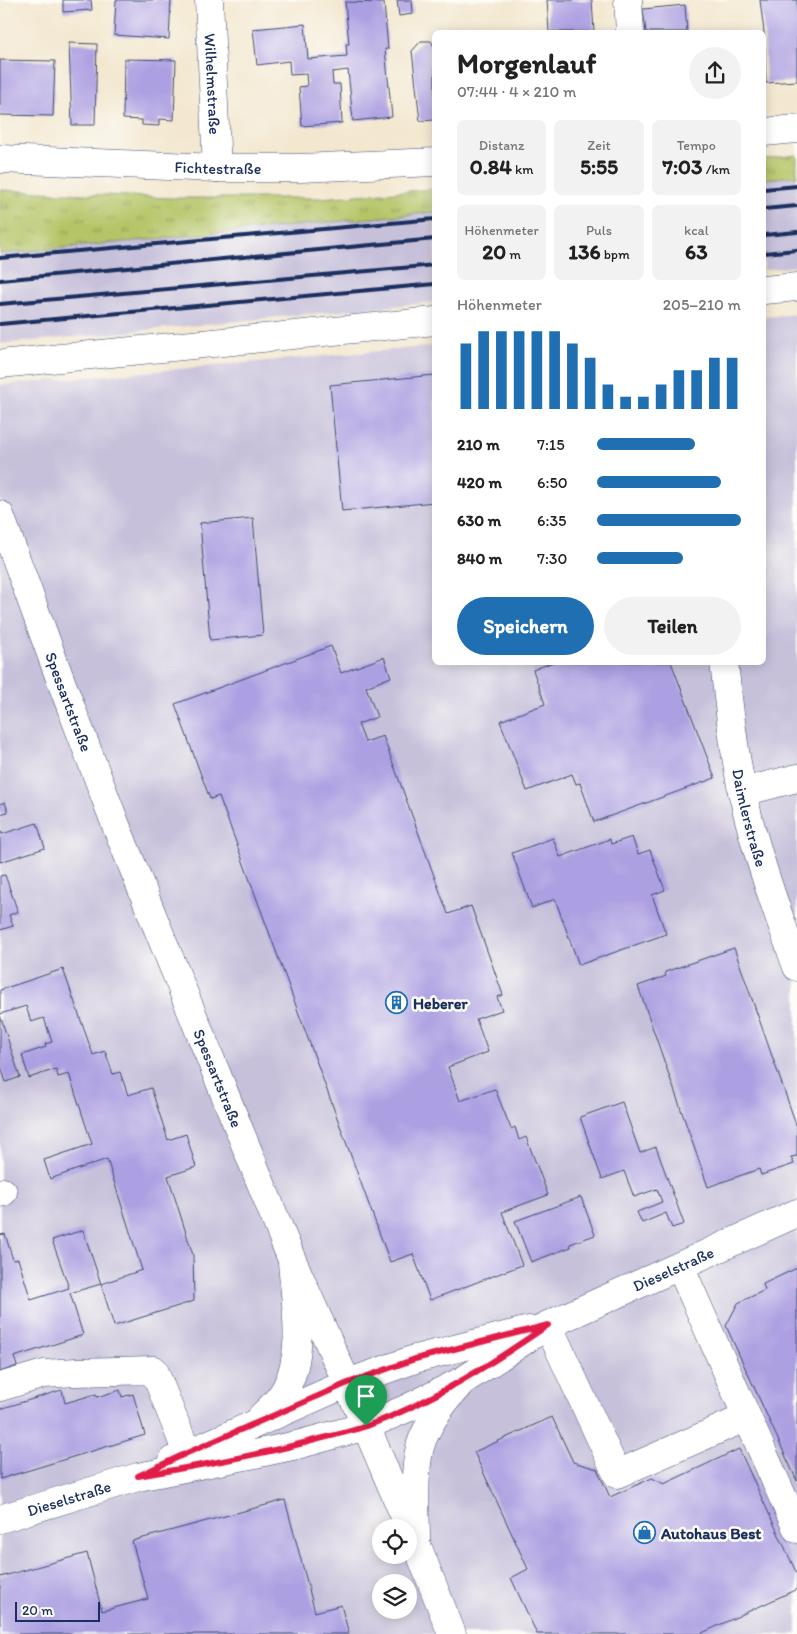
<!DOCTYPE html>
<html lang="de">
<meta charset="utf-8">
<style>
:root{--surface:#fff;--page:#f2f2f2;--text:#222;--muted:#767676;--accent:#1f6fb2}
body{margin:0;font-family:Itim,sans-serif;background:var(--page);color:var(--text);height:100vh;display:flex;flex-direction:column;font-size:19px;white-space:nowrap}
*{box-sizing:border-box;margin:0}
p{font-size:16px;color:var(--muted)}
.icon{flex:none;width:28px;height:28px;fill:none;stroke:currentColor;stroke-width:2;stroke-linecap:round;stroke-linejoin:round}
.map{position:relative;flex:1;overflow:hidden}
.panel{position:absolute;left:432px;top:30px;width:334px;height:635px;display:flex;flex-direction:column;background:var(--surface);border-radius:8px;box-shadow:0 2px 12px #0003}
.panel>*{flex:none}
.buttons{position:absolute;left:372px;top:1519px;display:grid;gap:10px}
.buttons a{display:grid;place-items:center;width:45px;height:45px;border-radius:50%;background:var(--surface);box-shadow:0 2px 12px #0003;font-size:25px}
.scale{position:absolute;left:15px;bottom:12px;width:85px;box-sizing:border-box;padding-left:5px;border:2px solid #1b2f5e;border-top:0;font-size:14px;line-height:18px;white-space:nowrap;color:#1b2f5e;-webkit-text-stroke:4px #fdfcf7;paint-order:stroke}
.pin{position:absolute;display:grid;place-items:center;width:42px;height:42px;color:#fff;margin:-51px -21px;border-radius:50% 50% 50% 0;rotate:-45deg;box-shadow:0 0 5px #0007}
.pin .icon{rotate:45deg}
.round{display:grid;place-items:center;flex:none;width:52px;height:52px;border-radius:26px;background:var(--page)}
.head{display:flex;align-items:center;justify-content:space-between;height:85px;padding:0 25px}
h1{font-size:28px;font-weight:800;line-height:38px}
.metrics{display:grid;grid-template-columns:repeat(3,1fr);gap:8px;height:85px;padding:5px 25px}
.metrics div{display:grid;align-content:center;border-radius:8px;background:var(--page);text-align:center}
.metrics b{font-size:21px;font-weight:800}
.metrics small{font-size:14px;font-weight:400}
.metrics p{font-size:14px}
.chart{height:140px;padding:10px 25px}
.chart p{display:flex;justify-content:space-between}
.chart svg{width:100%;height:90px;margin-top:5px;stroke:var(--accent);stroke-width:6}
.primary-button{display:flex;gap:10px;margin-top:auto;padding:10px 25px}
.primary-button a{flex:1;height:58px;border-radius:30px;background:var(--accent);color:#fff;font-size:20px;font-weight:800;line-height:58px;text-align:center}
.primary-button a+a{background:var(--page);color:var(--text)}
ul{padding:0 25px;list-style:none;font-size:16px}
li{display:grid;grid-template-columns:80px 60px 1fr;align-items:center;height:38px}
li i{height:12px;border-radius:6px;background:var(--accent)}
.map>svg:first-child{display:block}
.industrial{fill:#c6c0da;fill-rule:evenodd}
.grass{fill:url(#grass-tufts);stroke:#687a62}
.building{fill:#ada0e2}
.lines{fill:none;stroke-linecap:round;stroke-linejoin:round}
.minor-casing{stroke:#3b4b6f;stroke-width:29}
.major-casing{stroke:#3b4b6f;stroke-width:29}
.minor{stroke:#fff;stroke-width:28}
.major{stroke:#fff;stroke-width:28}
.rail{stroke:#1b2f5e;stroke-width:4}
.route-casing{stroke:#fff;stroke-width:10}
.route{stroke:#e11d48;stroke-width:6}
.labels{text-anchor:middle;stroke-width:5;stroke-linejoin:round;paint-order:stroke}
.street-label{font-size:16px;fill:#1b2f5e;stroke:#fdfcf7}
.poi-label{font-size:16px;font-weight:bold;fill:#1b2f5e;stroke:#fdfcf7;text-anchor:start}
</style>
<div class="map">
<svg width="797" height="1634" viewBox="0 0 797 1634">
<defs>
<pattern id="grass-tufts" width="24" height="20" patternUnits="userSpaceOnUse" patternTransform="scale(1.25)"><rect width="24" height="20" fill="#b5c466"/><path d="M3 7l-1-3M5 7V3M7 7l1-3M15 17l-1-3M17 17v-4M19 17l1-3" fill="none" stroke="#92a057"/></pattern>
</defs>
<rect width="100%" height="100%" fill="#fdfcf7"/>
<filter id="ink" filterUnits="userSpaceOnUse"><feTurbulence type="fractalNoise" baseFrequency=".02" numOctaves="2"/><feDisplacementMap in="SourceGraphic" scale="10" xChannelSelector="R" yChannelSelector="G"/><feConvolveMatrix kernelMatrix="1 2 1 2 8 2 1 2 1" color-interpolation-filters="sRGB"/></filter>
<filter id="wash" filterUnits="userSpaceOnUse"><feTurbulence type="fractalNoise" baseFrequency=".0096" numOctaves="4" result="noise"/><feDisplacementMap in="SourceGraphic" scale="20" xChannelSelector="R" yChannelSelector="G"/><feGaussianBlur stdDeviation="1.12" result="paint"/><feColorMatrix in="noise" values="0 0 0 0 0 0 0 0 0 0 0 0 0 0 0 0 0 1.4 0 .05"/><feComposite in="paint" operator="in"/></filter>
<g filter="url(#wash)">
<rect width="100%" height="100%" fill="#f3e7cf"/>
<!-- industrial -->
<g class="industrial">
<polygon points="797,176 797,266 764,270 764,179"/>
<polygon points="435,212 435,302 0,344 0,254"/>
<path d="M797,314V1634H0V385L435,346V662H764V317ZM381,1528H409V1555H381ZM381,1582H409V1610H381Z"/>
</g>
<!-- grass -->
<g class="grass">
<polygon points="797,155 797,176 764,179 764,159"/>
<polygon points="435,189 435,212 0,254 0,190 169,198 320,198"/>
</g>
<g id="blocks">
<!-- building -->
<g class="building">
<polygon points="63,0 91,0 92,10 63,12"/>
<polygon points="116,0 171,0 169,39 114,35"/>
<polygon points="397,0 412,0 413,14 399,16"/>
<polygon points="547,0 592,0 594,32 549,32"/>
<polygon points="760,0 797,0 797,81 766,83 764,32"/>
<polygon points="345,2 384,3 388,49 385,49 392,117 353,121 348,70 332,72 333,84 340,84 342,123 302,126 299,87 307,86 306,74 290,75 289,61 257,65 253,29 305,24 308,59 347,56 346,44 349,44"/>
<polygon points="685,5 687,32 646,32 643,9"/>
<polygon points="421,41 431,41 435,48 435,120 420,121 412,51"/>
<polygon points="69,43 97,44 95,125 72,125"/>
<polygon points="124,59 176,60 174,120 159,119 159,126 142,125 142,120 123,119"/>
<polygon points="0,60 55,61 53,116 0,115"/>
<polygon points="435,375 435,502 342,511 330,385"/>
<polygon points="253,518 263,635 210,640 200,523"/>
<polygon points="331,646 341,673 384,657 391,677 366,687 377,717 358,724 365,742 383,736 448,914 471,906 503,995 497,997 502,1010 476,1019 488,1052 448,1067 460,1101 495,1089 511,1129 515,1127 519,1140 526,1137 548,1195 502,1212 522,1265 430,1300 413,1254 390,1262 219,796 210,799 175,704"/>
<polygon points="553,662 671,662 715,778 594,822 580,783 576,784 572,774 527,791 500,721 545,704 533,670"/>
<polygon points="5,802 8,812 0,814 0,804"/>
<polygon points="37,823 45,848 0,862 0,830 2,834"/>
<polygon points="632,837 638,854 650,850 665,890 652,895 666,934 579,965 555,899 532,908 512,853 553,838 560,857 610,839 611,844"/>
<polygon points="5,875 18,912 9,915 13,926 0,930 0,876"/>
<polygon points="734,948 797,1127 797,1156 791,1157 794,1164 761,1175 759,1169 708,1187 638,986 666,976 665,972"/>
<polygon points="63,969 93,1055 105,1051 113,1074 120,1072 128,1095 151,1088 168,1140 186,1134 196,1167 168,1176 193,1255 194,1301 114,1326 101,1284 142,1270 107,1159 50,1179 44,1160 92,1144 69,1074 58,1077 56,1069 29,1078 22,1055 46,1047 45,1044 52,1042 44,1018 31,1022 26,1006 0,1014 0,990"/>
<polygon points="0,1015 20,1077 6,1082 0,1064"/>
<polygon points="622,1102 640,1153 656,1147 684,1224 672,1228 666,1213 642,1223 637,1212 662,1202 657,1189 634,1197 624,1171 602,1179 580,1117"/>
<polygon points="581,1197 595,1235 570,1244 571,1247 531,1262 515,1221"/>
<polygon points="83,1230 101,1284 70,1293 83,1335 14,1357 17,1366 0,1372 0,1235 5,1234 13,1260 18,1259 31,1300 69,1288 52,1240"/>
<polygon points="797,1268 797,1481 726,1326 738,1303 765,1290 763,1284"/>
<polygon points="62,1390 65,1403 96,1394 97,1397 120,1390 122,1397 133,1394 145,1435 0,1479 0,1409"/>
<polygon points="552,1417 573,1462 597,1469 610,1497 652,1478 664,1484 739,1449 797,1574 797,1589 700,1634 537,1634 511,1578 528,1569 474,1452"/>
<polygon points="285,1500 315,1612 341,1605 349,1634 0,1634 0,1577 87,1553 102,1611 148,1599 132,1541"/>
</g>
</g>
</g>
<g filter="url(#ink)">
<use href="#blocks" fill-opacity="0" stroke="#3b4b6f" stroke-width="1"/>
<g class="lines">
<defs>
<g id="minor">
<path id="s1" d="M209,0L217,168"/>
<polyline points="628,0 630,32"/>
<polyline points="764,290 797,287"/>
<polyline points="0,364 435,321"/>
<path id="s2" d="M724,662C729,707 734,752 743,795C756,854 777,911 797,967"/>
<polyline points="742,792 797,778"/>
<polyline points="0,1193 3,1192"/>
<polyline points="680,1266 747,1417"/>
<polyline points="548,1325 617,1474 747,1417 797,1529"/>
<polyline points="0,1387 44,1374 76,1372 154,1370 187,1453"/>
<path d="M262,1416C271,1408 279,1400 285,1390C306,1352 295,1303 292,1262"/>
<polyline points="173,1460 348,1383 415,1359 529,1330"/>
<path id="s3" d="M0,1519L138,1477L255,1454L297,1445L366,1426L410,1407L464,1380L548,1325L797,1213"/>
<path d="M416,1543C416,1514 412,1464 423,1438C431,1419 444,1401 458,1386"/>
</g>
<g id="major">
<polyline points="764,132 797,129"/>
<path id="s4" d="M0,159L217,168H300L435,162"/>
<path id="s5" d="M0,515L62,684L117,828L292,1260L366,1426L416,1543L452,1634"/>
</g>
</defs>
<!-- minor casing -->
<use href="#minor" class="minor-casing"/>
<!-- major casing -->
<use href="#major" class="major-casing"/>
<!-- minor -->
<use href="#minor" class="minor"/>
<!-- major -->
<use href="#major" class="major"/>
<!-- rail -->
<g class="rail">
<polyline points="764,189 797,186"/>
<polyline points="764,209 797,206"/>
<polyline points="764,235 797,232"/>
<polyline points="764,253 797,250"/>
<polyline points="0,258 435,219"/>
<polyline points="0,280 435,239"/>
<polyline points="0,304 435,265"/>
<polyline points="0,324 435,284"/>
</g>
</g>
</g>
<g class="lines" filter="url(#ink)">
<defs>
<path id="route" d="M548,1325C491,1364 432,1402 367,1426C352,1431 335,1435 319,1439C260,1455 199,1466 138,1476L187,1453L348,1383L415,1359Z"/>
</defs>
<!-- route casing -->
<use href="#route" class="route-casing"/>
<!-- route -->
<use href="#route" class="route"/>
</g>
<!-- icons -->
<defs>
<symbol id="building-ring" viewBox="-11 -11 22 22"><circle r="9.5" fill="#fdfcf7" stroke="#1f6fb2" stroke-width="1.5"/><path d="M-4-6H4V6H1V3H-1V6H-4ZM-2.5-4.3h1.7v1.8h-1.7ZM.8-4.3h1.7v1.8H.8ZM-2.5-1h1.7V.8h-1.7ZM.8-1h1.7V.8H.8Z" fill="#1f6fb2"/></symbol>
<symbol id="shop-ring" viewBox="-11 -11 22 22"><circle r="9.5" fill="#fdfcf7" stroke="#1f6fb2" stroke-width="1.5"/><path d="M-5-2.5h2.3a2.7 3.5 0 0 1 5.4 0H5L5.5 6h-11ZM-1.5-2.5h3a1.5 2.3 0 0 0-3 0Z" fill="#1f6fb2"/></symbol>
</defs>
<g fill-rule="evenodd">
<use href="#building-ring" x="384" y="990" width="25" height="25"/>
<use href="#shop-ring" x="632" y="1520" width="25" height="25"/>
</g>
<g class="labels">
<!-- street labels -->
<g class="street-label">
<text dy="6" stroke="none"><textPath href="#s1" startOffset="84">Wilhelmstraße</textPath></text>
<text dy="6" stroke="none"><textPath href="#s4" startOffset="218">Fichtestraße</textPath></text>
<text dy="6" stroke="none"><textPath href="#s5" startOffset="199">Spessartstraße</textPath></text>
<text dy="6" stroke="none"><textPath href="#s2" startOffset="158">Daimlerstraße</textPath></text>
<text dy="6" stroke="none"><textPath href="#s5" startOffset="604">Spessartstraße</textPath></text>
<text dy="6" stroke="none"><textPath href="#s3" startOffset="724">Dieselstraße</textPath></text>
<text dy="6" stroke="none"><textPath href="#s3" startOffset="72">Dieselstraße</textPath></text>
</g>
<!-- poi labels -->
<g class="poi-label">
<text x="413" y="1009">Heberer</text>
<text x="661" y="1539">Autohaus Best</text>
</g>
</g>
</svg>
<div class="buttons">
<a><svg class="icon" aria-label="locate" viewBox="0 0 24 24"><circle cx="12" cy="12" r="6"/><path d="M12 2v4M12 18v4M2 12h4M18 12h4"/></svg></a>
<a><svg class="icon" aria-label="layers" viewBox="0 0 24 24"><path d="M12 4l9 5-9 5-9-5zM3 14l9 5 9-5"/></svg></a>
</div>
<div class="scale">20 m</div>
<div class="pin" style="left:366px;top:1426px;background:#1e9e55"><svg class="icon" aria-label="arrive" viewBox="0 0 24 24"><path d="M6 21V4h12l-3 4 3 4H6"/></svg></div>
<section class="panel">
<div class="head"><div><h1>Morgenlauf</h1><p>07:44 · 4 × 210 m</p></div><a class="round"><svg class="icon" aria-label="share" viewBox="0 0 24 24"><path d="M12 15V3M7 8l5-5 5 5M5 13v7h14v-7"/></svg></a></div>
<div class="metrics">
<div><p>Distanz</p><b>0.84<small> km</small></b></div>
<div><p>Zeit</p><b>5:55</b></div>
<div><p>Tempo</p><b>7:03<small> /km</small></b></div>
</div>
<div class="metrics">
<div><p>Höhenmeter</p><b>20<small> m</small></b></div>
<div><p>Puls</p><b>136<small> bpm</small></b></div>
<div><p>kcal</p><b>63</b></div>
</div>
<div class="chart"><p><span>Höhenmeter</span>205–210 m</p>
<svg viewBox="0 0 160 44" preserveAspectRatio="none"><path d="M5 44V12M15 44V6M25 44V6M35 44V6M45 44V6M55 44V6M65 44V12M75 44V19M85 44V32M95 44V38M105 44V38M115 44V32M125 44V25M135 44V25M145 44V19M155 44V19"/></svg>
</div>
<ul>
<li><b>210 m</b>7:15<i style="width:68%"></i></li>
<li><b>420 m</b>6:50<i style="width:86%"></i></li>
<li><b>630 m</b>6:35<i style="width:100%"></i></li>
<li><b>840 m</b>7:30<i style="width:60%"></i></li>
</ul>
<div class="primary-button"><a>Speichern</a><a>Teilen</a></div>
</section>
</div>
